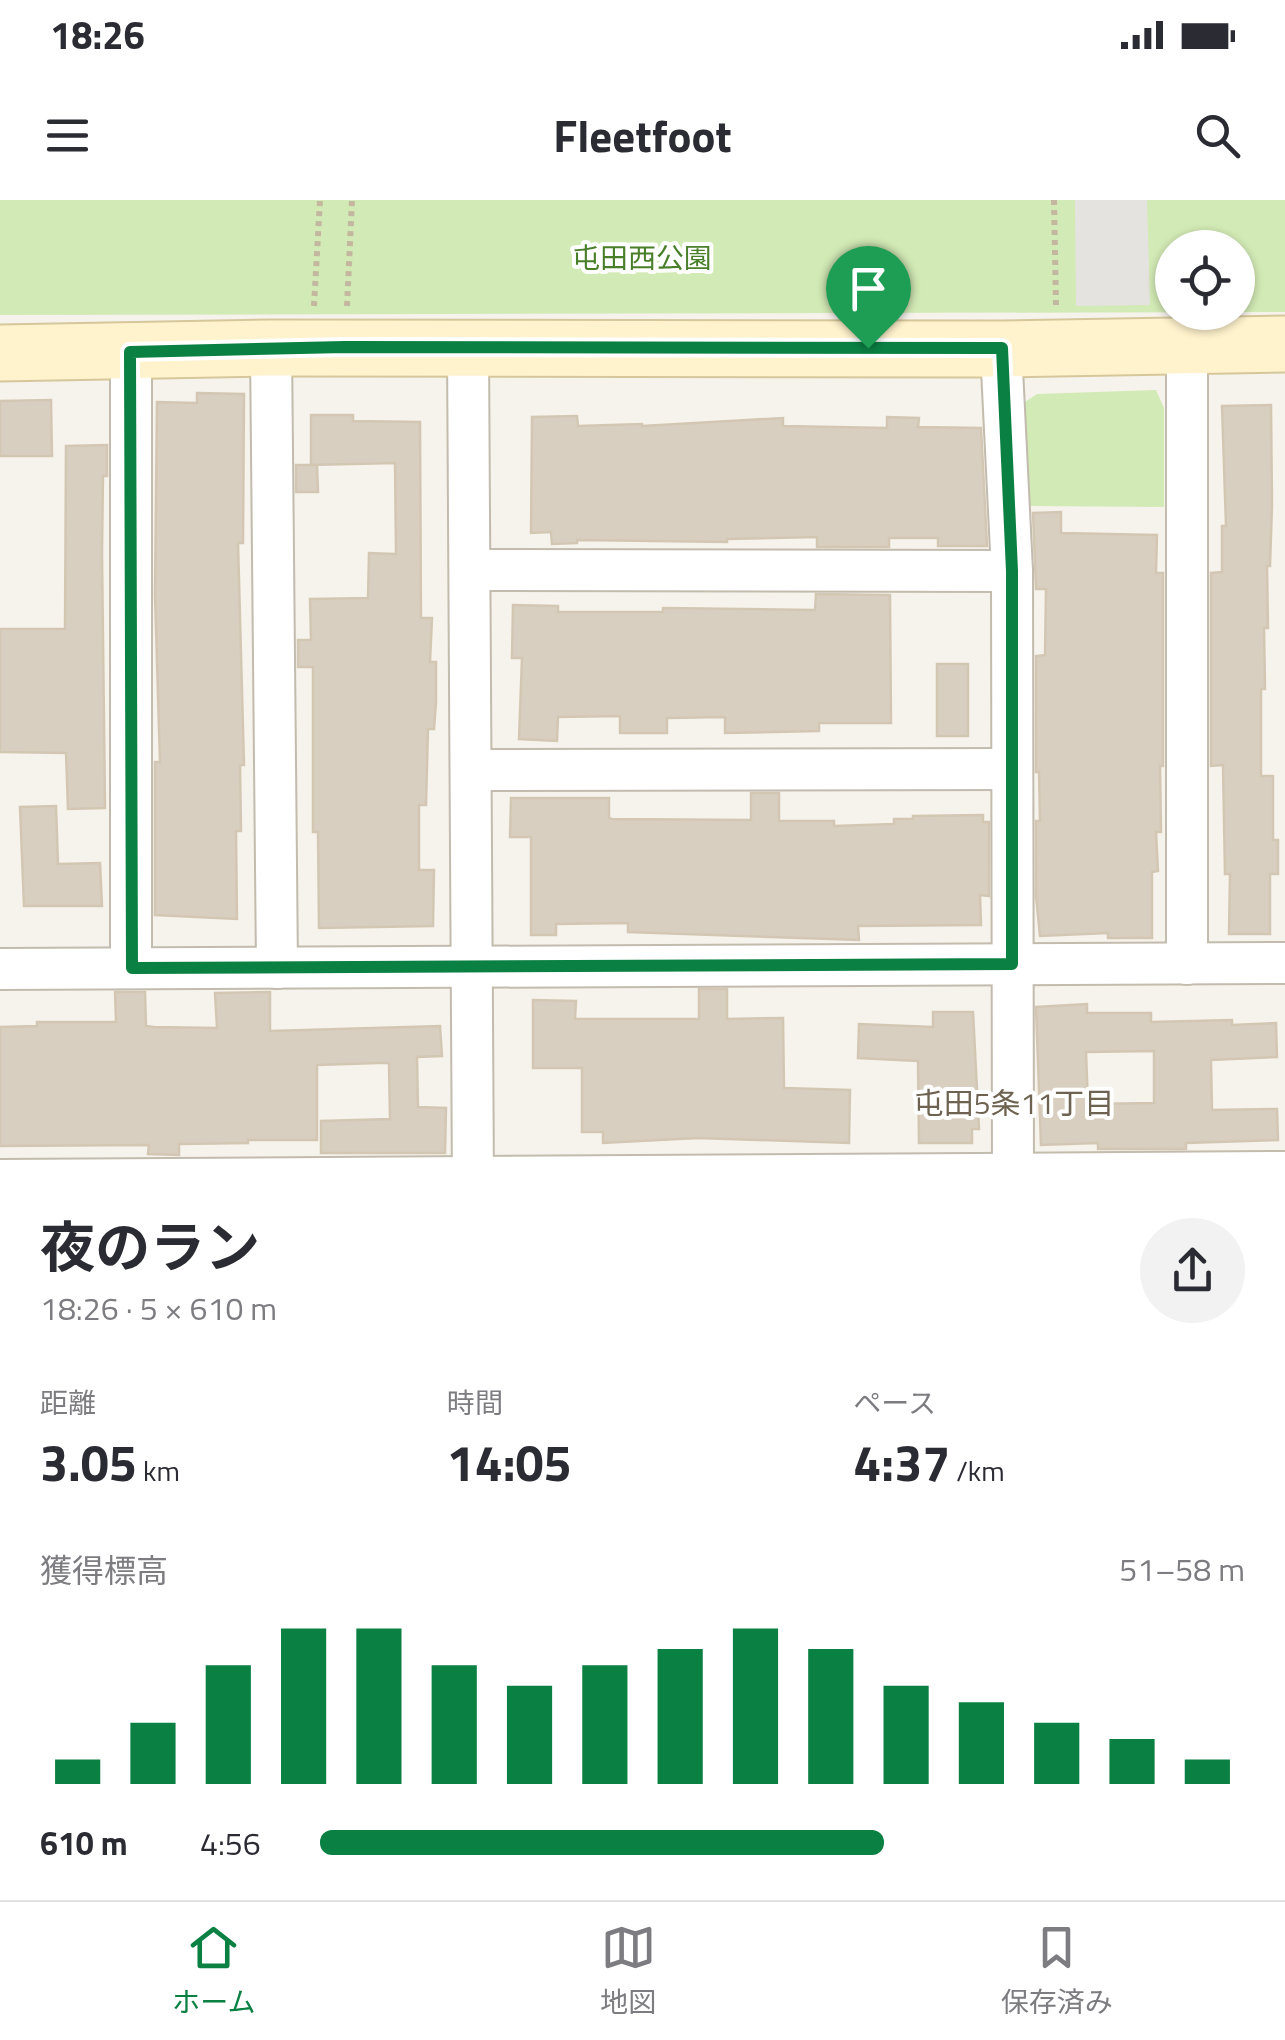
<!DOCTYPE html>
<html lang="ja">
<meta charset="utf-8">
<style>
:root{--surface:#fff;--page:#f2f2f3;--text:#2b2b33;--muted:#7c7c81;--line:#e1e1e2;--accent:#0b8043}
body{margin:0;font-family:"Titillium Web","Noto Sans JP",sans-serif;background:var(--page);color:var(--text);height:100vh;display:flex;flex-direction:column;font-size:38px;white-space:nowrap}
*{box-sizing:border-box;margin:0}
p{font-size:32px;color:var(--muted)}
.icon{flex:none;width:55px;height:55px;fill:none;stroke:currentColor;stroke-width:2;stroke-linecap:round;stroke-linejoin:round}
.map{position:relative;height:985px;overflow:hidden}
.details{display:flex;flex-direction:column;background:var(--surface);flex:1}
.details>*{flex:none}
.tools{position:absolute;left:1155px;top:30px;display:grid;gap:20px}
.tools a{display:grid;place-items:center;width:100px;height:100px;border-radius:50%;background:var(--surface);box-shadow:0 2px 8px #0004;font-size:50px}
.pin{position:absolute;display:grid;place-items:center;width:85px;height:85px;color:#fff;margin:-102px -42px;border-radius:50% 50% 50% 0;rotate:-45deg;box-shadow:0 0 10px #0007}
.pin .icon{rotate:45deg}
.round{display:grid;place-items:center;flex:none;width:105px;height:105px;border-radius:52px;background:var(--page)}
.summary{display:flex;align-items:center;justify-content:space-between;height:170px;padding:0 40px}
h1{font-size:55px;font-weight:700;line-height:75px}
.figures{display:grid;grid-template-columns:repeat(3,1fr);gap:15px;height:170px;padding:10px 40px}
.figures div{display:grid;align-content:center}
.figures b{font-size:50px;font-weight:700}
.figures small{font-size:28px;font-weight:400}
.figures p{font-size:28px}
.chart{height:280px;padding:20px 40px}
.chart p{display:flex;justify-content:space-between}
.chart svg{width:100%;height:180px;margin-top:10px;stroke:var(--accent);stroke-width:6}
ul{padding:0 40px;list-style:none;font-size:32px}
li{display:grid;grid-template-columns:160px 120px 1fr;align-items:center;height:75px}
li i{height:25px;border-radius:12px;background:var(--accent)}
.status{display:flex;justify-content:space-between;align-items:center;height:70px;padding:0 50px;background:var(--surface);direction:ltr}
.status svg{height:28px;fill:currentColor}
header{display:flex;justify-content:space-between;align-items:center;height:130px;padding:0 40px;background:var(--surface);font-size:45px;font-weight:700}
.menu{display:flex;justify-content:space-around;align-items:center;height:140px;border-top:2px solid var(--line);background:var(--surface);font-size:28px;color:var(--muted)}
.menu a{display:grid;justify-items:center;gap:5px}
.menu .current{color:var(--accent)}
.map>svg:first-child{display:block}
.green{fill:#d2eab5;fill-rule:evenodd}
.parking{fill:#e5e3e0}
.building{fill:#d8cfc1;stroke:#d3c7b4;stroke-width:2.5;fill-rule:evenodd}
.lines{fill:none;stroke-linecap:round;stroke-linejoin:round}
.street-casing{stroke:#c2bbae;stroke-width:44}
.secondary-casing{stroke:#d6c79b;stroke-width:59}
.path{stroke:#c4b79f;stroke-width:6;stroke-dasharray:5 5;stroke-linecap:butt}
.street{stroke:#fff;stroke-width:40}
.secondary{stroke:#fff3cd;stroke-width:55}
.route-casing{stroke:#fff;stroke-width:20}
.route{stroke:#0b8043;stroke-width:12}
.labels{text-anchor:middle;stroke-width:8;stroke-linejoin:round;paint-order:stroke}
.park-label{font-size:28px;fill:#4a7f2a;stroke:#fff}
.neighbourhood-label{font-size:30px;fill:#6e6250;stroke:#fff}
</style>
<div class="status"><b>18:26</b><svg viewBox="0 0 49 12"><path d="M0 12V9h3v3zM5 12V6h3v6zM10 12V3h3v9zM15 12V0h3v12zM26 1h20v11H26zM47 4h2v5h-2z"/></svg></div>
<header><svg class="icon" aria-label="menu" viewBox="0 0 24 24"><path d="M4 6h16M4 12h16M4 18h16"/></svg>Fleetfoot<svg class="icon" aria-label="search" viewBox="0 0 24 24"><circle cx="10" cy="10" r="6"/><path d="M15 15l6 6"/></svg></header>
<div class="map">
<svg width="1285" height="985" viewBox="0 0 1285 985">
<rect width="100%" height="100%" fill="#f6f3ec"/>
<!-- green -->
<g class="green">
<path d="M0,0H1285V112L0,115ZM1172,48H1238V112H1172Z"/>
<polygon points="1156,190 1164,208 1164,307 1030,306 1025,202 1037,194"/>
</g>
<!-- parking -->
<polygon class="parking" points="1075,0 1147,0 1150,105 1076,106"/>
<!-- building -->
<g class="building">
<polygon points="197,193 244,194 243,343 238,343 244,565 240,565 241,631 236,631 237,719 155,715 155,562 160,562 155,395 157,202 197,203"/>
<polygon points="51,200 52,256 0,256 0,201"/>
<polygon points="1271,205 1272,305 1270,366 1267,366 1268,428 1264,428 1265,489 1261,489 1261,576 1273,576 1273,640 1278,640 1278,674 1270,674 1270,734 1229,734 1230,674 1225,674 1223,565 1211,566 1211,373 1222,372 1222,326 1226,326 1222,206"/>
<polygon points="311,215 353,215 353,221 420,222 421,418 432,418 430,462 436,462 436,502 434,529 428,529 426,605 419,605 419,670 434,670 433,726 319,728 318,632 313,632 313,467 298,467 298,440 311,440 310,399 368,398 369,353 396,354 395,263 311,265"/>
<polygon points="577,216 578,226 642,224 642,226 783,218 783,226 887,228 887,217 919,218 918,227 981,228 987,346 938,346 938,338 889,338 889,347 817,347 817,337 727,339 727,342 577,340 577,343 552,344 551,332 531,333 532,217"/>
<polygon points="107,245 107,276 103,276 102,353 105,608 68,609 66,553 0,552 0,429 65,429 66,246"/>
<polygon points="296,265 317,265 318,292 296,292"/>
<polygon points="1061,312 1061,333 1157,335 1156,373 1163,373 1163,566 1160,566 1161,632 1156,632 1158,671 1152,672 1152,738 1108,738 1108,733 1040,736 1036,696 1036,621 1040,621 1039,572 1036,572 1036,456 1045,455 1046,389 1036,389 1033,313"/>
<polygon points="816,394 890,395 891,523 819,523 819,531 725,533 725,517 667,518 667,533 620,533 620,516 558,517 557,541 519,539 522,458 512,458 513,405 558,406 558,412 663,412 663,408 815,410"/>
<rect x="937" y="464" width="31" height="72"/>
<polygon points="751,593 779,593 779,621 834,621 834,626 894,624 894,619 913,619 913,616 983,615 983,622 989,622 989,696 980,695 981,725 858,726 859,740 628,732 628,723 556,724 556,735 531,735 531,637 510,637 511,598 609,598 609,618 612,619 751,620"/>
<polygon points="56,606 58,664 100,663 102,706 24,706 20,607"/>
<polygon points="699,789 727,789 727,819 783,818 784,888 850,890 849,943 698,938 603,943 603,932 582,932 582,868 533,868 533,800 576,801 575,819 699,819"/>
<polygon points="115,792 145,792 146,826 154,827 217,828 215,793 270,792 270,831 440,826 442,856 417,857 418,907 446,908 445,953 321,953 321,921 390,919 389,863 379,863 317,865 317,940 248,940 248,943 179,944 179,955 148,954 149,945 0,946 0,827 37,826 37,822 116,822"/>
<path d="M1087,804V813H1151V822L1232,820V825L1276,823L1277,857L1211,860L1212,910L1277,909L1278,940L1186,943V949H1098V943L1041,945L1036,807ZM1154,851V903L1088,904L1086,852Z"/>
<polygon points="933,812 973,812 979,929 972,929 972,943 919,943 918,861 858,858 859,824 933,827"/>
</g>
<g class="lines">
<defs>
<g id="street">
<polyline points="1187,146 1187,764"/>
<polyline points="468,147 473,985"/>
<polyline points="271,148 277,768"/>
<polyline points="1001,149 1012,371 1013,985"/>
<polyline points="131,152 131,768"/>
<polyline points="471,370 1012,371"/>
<polyline points="471,570 1012,569"/>
<polyline points="0,769 1285,763"/>
<polyline points="0,980 1285,972"/>
</g>
<polyline id="secondary" points="0,153 271,148 1001,149 1285,144"/>
</defs>
<!-- street casing -->
<use href="#street" class="street-casing"/>
<!-- secondary casing -->
<use href="#secondary" class="secondary-casing"/>
<!-- path -->
<g class="path">
<polyline points="1054,0 1056,105"/>
<polyline points="314,106 320,0"/>
<polyline points="347,106 352,0"/>
</g>
<!-- street -->
<use href="#street" class="street"/>
<!-- secondary -->
<use href="#secondary" class="secondary"/>
</g>
<g class="lines">
<defs>
<polygon id="route" points="345,147 1002,148 1012,371 1012,764 132,768 130,152"/>
</defs>
<!-- route casing -->
<use href="#route" class="route-casing"/>
<!-- route -->
<use href="#route" class="route"/>
</g>
<g class="labels">
<!-- park labels -->
<g class="park-label">
<text x="642" y="68">屯田西公園</text>
</g>
<!-- neighbourhood labels -->
<g class="neighbourhood-label">
<text x="1014" y="914">屯田5条11丁目</text>
</g>
</g>
</svg>
<div class="tools">
<a><svg class="icon" aria-label="locate" viewBox="0 0 24 24"><circle cx="12" cy="12" r="6"/><path d="M12 2v4M12 18v4M2 12h4M18 12h4"/></svg></a>
</div>
<div class="pin" style="left:868px;top:148px;background:#1e9e55"><svg class="icon" aria-label="arrive" viewBox="0 0 24 24"><path d="M6 21V4h12l-3 4 3 4H6"/></svg></div>
</div>
<section class="details">
<div class="summary"><div><h1>夜のラン</h1><p>18:26 · 5 × 610 m</p></div><a class="round"><svg class="icon" aria-label="share" viewBox="0 0 24 24"><path d="M12 15V3M7 8l5-5 5 5M5 13v7h14v-7"/></svg></a></div>
<div class="figures">
<div><p>距離</p><b>3.05<small> km</small></b></div>
<div><p>時間</p><b>14:05</b></div>
<div><p>ペース</p><b>4:37<small> /km</small></b></div>
</div>
<div class="chart"><p><span>獲得標高</span>51–58 m</p>
<svg viewBox="0 0 160 44" preserveAspectRatio="none"><path d="M5 44V38M15 44V29M25 44V15M35 44V6M45 44V6M55 44V15M65 44V20M75 44V15M85 44V11M95 44V6M105 44V11M115 44V20M125 44V24M135 44V29M145 44V33M155 44V38"/></svg>
</div>
<ul>
<li><b>610 m</b>4:56<i style="width:61%"></i></li>
</ul>
</section>
<nav class="menu">
<a class="current"><svg class="icon" aria-label="home" viewBox="0 0 24 24"><path d="M3 11l9-7 9 7M6 9v11h12V9"/></svg>ホーム</a>
<a><svg class="icon" aria-label="map" viewBox="0 0 24 24"><path d="M3 6l6-2 6 2 6-2v14l-6 2-6-2-6 2zM9 4v14M15 6v14"/></svg>地図</a>
<a><svg class="icon" aria-label="saved" viewBox="0 0 24 24"><path d="M7 4h10v16l-5-4-5 4z"/></svg>保存済み</a>
</nav>
